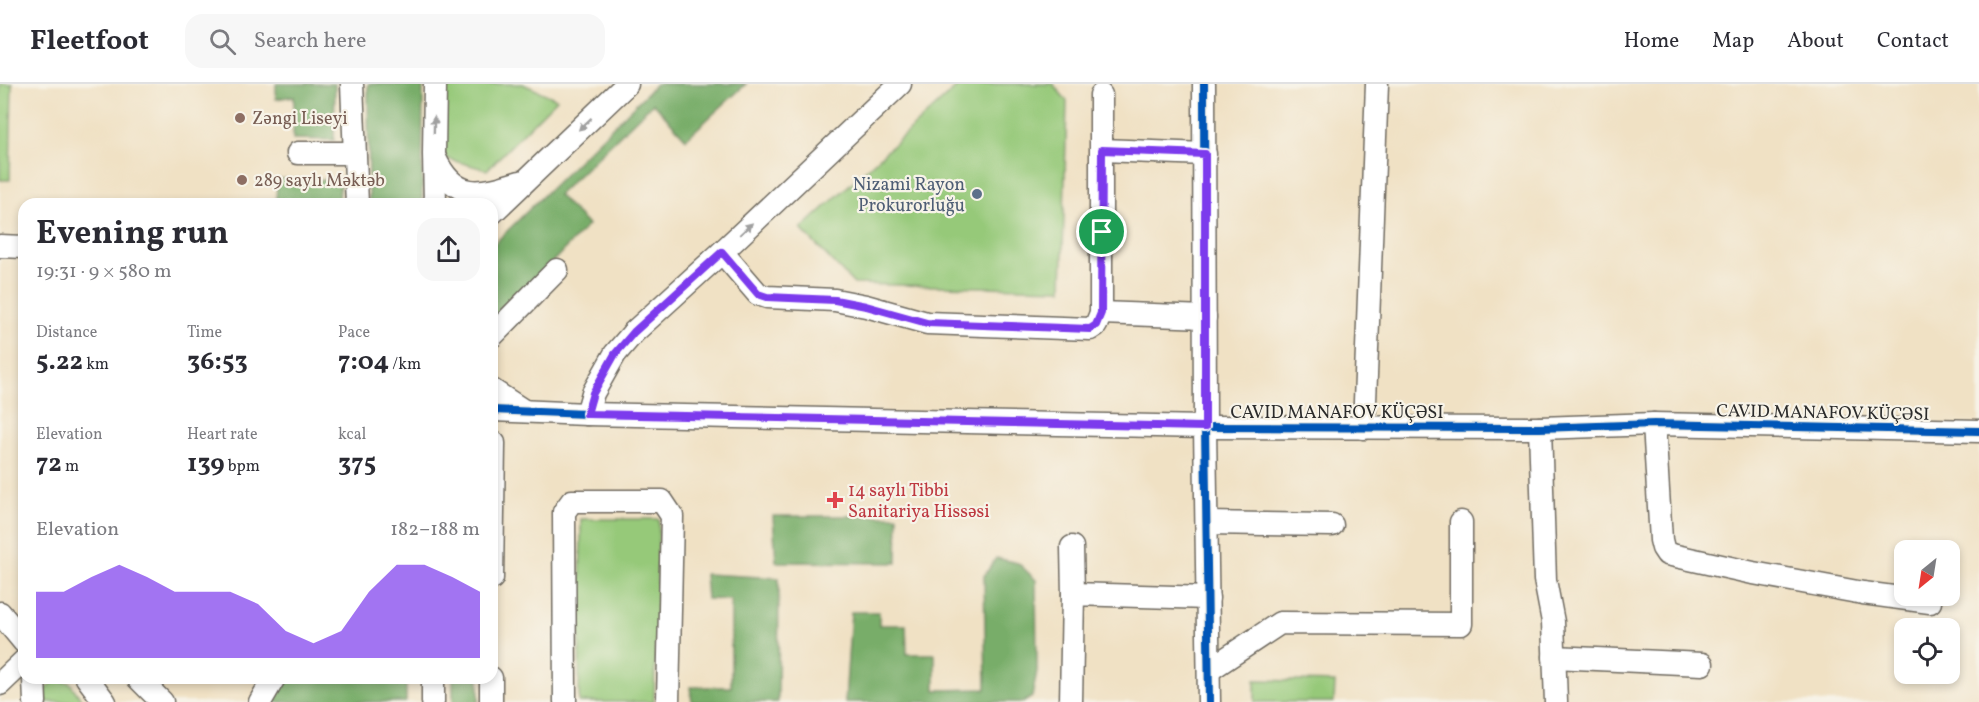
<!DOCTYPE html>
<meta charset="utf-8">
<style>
:root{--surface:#fff;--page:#f7f7f7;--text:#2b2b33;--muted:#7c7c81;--line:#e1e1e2;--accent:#7c3aed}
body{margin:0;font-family:Vollkorn,serif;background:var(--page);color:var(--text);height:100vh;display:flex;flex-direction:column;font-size:22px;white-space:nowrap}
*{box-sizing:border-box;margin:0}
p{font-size:20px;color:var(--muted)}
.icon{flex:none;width:33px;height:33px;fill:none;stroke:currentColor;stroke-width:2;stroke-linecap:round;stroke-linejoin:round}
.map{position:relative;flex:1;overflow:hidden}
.drawer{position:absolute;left:18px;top:114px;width:480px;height:486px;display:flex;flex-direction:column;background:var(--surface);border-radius:18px;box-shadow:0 3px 9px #0003}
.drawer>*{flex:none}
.needle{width:39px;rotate:210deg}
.buttons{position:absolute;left:1894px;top:456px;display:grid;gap:12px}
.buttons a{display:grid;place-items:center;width:66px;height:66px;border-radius:12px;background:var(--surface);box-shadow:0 3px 9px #0003;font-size:30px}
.pin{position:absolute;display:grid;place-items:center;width:51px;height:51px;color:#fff;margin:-26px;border:3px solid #fff;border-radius:50%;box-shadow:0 2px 6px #0007}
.round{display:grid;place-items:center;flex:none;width:63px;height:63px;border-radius:18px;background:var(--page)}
.summary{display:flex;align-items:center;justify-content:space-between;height:102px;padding:0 18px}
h1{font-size:33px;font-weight:700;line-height:45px}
.stats{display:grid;grid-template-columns:repeat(3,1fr);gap:9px;height:102px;padding:6px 18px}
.stats div{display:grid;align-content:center}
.stats b{font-size:26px;font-weight:700}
.stats small{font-size:16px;font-weight:400}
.stats p{font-size:16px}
.chart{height:168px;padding:12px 18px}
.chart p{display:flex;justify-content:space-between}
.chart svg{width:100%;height:108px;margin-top:6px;fill:var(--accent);opacity:.7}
header{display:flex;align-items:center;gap:36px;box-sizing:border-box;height:84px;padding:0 30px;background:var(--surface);border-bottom:2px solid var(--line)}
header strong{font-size:28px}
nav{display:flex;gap:33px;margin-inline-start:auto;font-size:21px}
.search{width:420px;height:54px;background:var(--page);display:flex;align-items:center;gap:15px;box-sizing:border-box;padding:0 21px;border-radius:18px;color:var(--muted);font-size:22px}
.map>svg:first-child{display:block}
.green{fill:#96c979;stroke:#607a52;stroke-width:1.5}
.forest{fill:#78ad69;stroke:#526c4a;stroke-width:1.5}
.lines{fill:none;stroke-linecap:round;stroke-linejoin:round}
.minor-casing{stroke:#706b61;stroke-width:25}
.minor{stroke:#fff;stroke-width:22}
.cycleway-casing{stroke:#f7f3e8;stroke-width:11}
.cycleway{stroke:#0057b8;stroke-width:8}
.oneway{fill:#a0a0a0}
.route-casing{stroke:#fff;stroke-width:12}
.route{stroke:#7c3aed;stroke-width:8}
.education-dot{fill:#8d6e63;stroke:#f7f3e8;stroke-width:2}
.service-dot{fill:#5c6f8a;stroke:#f7f3e8;stroke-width:2}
.health-dot{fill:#e0444e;stroke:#f7f3e8;stroke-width:2}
.labels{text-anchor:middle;stroke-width:4.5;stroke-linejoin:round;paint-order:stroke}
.education-label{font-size:18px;fill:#785e54;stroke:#f7f3e8;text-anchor:start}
.service-label{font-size:18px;fill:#4e5e75;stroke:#f7f3e8;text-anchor:end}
.street-label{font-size:18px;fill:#2b2b2b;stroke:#f7f3e8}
.health-label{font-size:18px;fill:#be3a42;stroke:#f7f3e8;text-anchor:start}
</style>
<header>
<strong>Fleetfoot</strong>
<div class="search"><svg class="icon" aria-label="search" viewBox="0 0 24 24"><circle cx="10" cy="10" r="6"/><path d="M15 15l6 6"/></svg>Search here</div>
<nav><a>Home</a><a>Map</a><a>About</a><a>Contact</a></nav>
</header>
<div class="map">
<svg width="1979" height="618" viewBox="0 0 1979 618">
<rect width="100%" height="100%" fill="#f7f3e8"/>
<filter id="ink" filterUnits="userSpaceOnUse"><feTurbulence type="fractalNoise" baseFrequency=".0167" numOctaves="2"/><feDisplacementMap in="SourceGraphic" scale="12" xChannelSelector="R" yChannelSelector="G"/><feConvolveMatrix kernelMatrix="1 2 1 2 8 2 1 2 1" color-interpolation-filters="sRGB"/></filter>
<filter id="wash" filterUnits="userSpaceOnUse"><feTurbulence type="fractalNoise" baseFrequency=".008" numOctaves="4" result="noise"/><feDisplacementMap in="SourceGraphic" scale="24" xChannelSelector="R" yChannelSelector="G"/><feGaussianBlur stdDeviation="1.35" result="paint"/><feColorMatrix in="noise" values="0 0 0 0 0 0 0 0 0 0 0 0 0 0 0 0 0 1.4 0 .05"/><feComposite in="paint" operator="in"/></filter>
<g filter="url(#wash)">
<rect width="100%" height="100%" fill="#f0e1c4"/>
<!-- green -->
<g class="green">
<polygon points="0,0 12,0 10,96 0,96"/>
<polygon points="445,0 523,0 557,15 487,86 444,74"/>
<polygon points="960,0 1053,0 1067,17 1062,205 854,200 801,145"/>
<polygon points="581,435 659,435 654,618 579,618"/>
<polygon points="57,596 70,599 83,618 46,618 46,604"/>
<polygon points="1255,596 1335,598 1334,618 1255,618"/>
</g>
<!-- forest -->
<g class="forest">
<polygon points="276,0 335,0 334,56 293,55 294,12 276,15"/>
<polygon points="368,0 423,0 422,120 369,120"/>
<polygon points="656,0 746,0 686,55 653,19 558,111 588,141 498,234 492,228 492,162"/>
<polygon points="277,95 340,96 339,120 276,120"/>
<polygon points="773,432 898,432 897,479 776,478"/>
<polygon points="996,474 1018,479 1036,496 1037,587 1032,613 1024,618 845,618 851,528 879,528 879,541 906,541 907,570 935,570 935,606 986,605 984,492"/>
<polygon points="705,490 779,494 778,618 692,618 690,603 731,603 731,516 707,515"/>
<polygon points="288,594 382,594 406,600 406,618 273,618"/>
<rect x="453" y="594" width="26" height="24"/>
</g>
</g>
<g filter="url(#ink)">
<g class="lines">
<defs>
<g id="minor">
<polyline points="352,0 357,120"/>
<polyline points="435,0 434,70 435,120"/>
<polyline points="1204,0 1205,343 1209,618"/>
<polyline points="1102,66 1205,70"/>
<polyline points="298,69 353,69"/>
<path d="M435,74C455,118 481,110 520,98"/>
<polyline points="492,129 627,0"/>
<polyline points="0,162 24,163"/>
<polyline points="722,168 758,210 767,213 835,216 866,222 927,239 1090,245 1096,241 1101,229 1101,11"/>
<polyline points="1101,229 1205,233"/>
<polyline points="492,252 557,186"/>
<polyline points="492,306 524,327"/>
<polyline points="492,326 587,330 1205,343 1540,344 1654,340 1979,347"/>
<polyline points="587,330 593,309 615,270 634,248 722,168 900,0"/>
<polyline points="1654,340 1661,456 1663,464 1667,470 1753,489 1863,509 1930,518"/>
<polyline points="1364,344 1377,0"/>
<polyline points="1540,344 1545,496 1553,538 1556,618"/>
<polyline points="1207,439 1332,441"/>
<polyline points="1072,463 1073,510"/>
<polyline points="492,494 494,359"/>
<polyline points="0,529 24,558"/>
<polyline points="1554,573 1702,580"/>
<polyline points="1209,586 1280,539 1461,540 1461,438"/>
<polyline points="34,594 35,618"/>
<polyline points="87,594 105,618"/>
<polyline points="138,594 162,618"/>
<polyline points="433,594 433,618"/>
<polyline points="0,600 24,577"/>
<polyline points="260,618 274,594"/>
<polyline points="491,618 491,594"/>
<polyline points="565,618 564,428 572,417 662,417 672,432 668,618"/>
<polyline points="1071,618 1073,510 1208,514"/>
</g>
</defs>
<!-- minor casing -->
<use href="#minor" class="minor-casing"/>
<!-- minor -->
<use href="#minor" class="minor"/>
<defs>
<g id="cycleway">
<polyline points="1204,0 1205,343 1209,618"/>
<polyline points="492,326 587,330 1205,343 1540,344 1654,340 1979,347"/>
</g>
</defs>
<!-- cycleway casing -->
<use href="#cycleway" class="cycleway-casing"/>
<!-- cycleway -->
<use href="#cycleway" class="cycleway"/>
</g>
<!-- one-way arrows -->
<defs><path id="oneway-solid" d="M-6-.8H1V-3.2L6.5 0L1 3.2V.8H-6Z" transform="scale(1.5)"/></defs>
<g class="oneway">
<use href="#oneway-solid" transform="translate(585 40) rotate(137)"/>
<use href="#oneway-solid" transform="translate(434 41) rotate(-89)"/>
<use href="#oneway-solid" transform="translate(746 145) rotate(-43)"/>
</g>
</g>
<g class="lines" filter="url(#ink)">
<defs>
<polygon id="route" points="1102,66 1205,70 1205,343 587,330 593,309 615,270 634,248 722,168 758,210 767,213 835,216 866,222 927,239 1090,245 1096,241 1101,229"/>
</defs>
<!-- route casing -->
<use href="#route" class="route-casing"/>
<!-- route -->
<use href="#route" class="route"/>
</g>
<!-- markers -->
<g class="education-dot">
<circle cx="240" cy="34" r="6"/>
<circle cx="242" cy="96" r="6"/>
</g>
<circle class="service-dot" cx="977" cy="110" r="6"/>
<path class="health-dot" d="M832 407h6v6h6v6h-6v6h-6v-6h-6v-6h6z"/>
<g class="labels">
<!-- education labels -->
<g class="education-label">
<text x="252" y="40">Zəngi Liseyi</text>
<text x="254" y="102">289 saylı Məktəb</text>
</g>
<!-- service labels -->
<g class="service-label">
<text x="965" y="106">Nizami Rayon<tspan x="965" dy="21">Prokurorluğu</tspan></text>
</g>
<!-- street labels -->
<g class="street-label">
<text x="1337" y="334">CAVID MANAFOV KÜÇƏSI</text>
<text transform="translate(1823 328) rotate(1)" y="6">CAVID MANAFOV KÜÇƏSI</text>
</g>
<!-- health labels -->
<g class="health-label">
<text x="848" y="412">14 saylı Tibbi<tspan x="848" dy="21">Sanitariya Hissəsi</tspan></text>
</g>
</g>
</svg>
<div class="buttons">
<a><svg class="needle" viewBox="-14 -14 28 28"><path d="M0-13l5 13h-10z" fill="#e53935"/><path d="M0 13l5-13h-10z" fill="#7c7c81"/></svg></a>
<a><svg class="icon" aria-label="locate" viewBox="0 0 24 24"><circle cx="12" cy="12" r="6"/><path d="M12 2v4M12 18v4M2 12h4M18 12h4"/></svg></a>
</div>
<div class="pin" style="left:1102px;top:148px;background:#1e9e55"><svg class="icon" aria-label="arrive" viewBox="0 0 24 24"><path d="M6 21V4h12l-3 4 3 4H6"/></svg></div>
<section class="drawer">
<div class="summary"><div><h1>Evening run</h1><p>19:31 · 9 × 580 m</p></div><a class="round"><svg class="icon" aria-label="share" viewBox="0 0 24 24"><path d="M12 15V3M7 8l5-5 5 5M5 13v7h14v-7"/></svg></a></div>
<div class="stats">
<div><p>Distance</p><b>5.22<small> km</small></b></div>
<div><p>Time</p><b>36:53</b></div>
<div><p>Pace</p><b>7:04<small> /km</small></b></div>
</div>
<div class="stats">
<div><p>Elevation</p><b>72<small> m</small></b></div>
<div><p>Heart rate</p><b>139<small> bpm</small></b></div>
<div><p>kcal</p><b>375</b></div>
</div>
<div class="chart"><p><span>Elevation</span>182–188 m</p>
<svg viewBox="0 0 160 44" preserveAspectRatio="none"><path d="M0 44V17L10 17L20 11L30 6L40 11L50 17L60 17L70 17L80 22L90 33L100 38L110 33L120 17L130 6L140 6L150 11L160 17V44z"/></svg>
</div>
</section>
</div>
